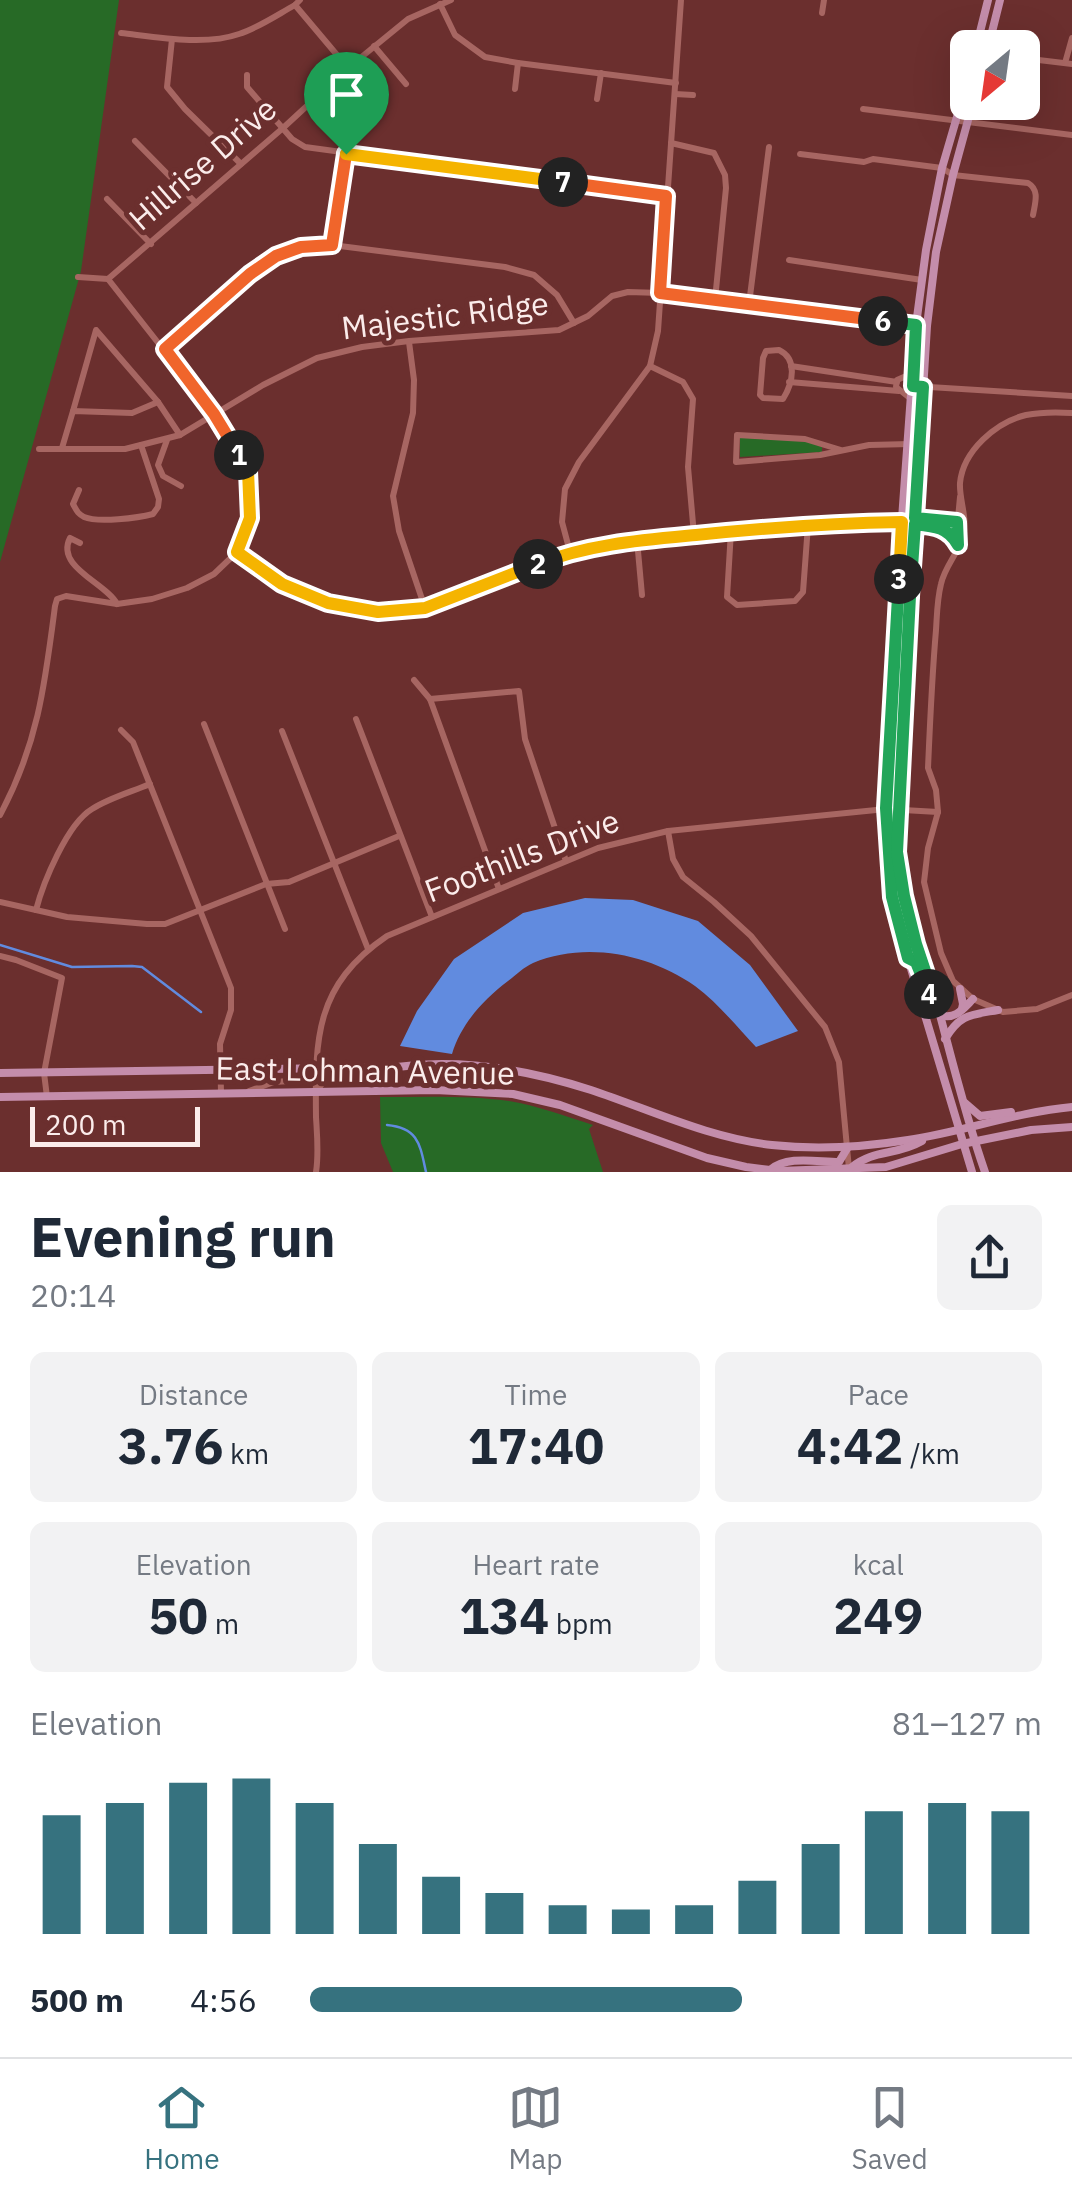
<!DOCTYPE html>
<meta charset="utf-8">
<style>
:root{--surface:#fff;--page:#f2f2f3;--text:#1f2937;--muted:#747a83;--line:#e0e1e3;--accent:#36727f}
body{margin:0;font-family:"IBM Plex Sans",sans-serif;background:var(--page);color:var(--text);height:100vh;display:flex;flex-direction:column;font-size:38px;white-space:nowrap}
*{box-sizing:border-box;margin:0}
p{font-size:32px;color:var(--muted)}
.icon{flex:none;width:55px;height:55px;fill:none;stroke:currentColor;stroke-width:2;stroke-linecap:round;stroke-linejoin:round}
.map{position:relative;height:1172px;overflow:hidden}
.sheet{display:flex;flex-direction:column;background:var(--surface);flex:1}
.sheet>*{flex:none}
.needle{width:65px;rotate:209deg}
.tools{position:absolute;left:950px;top:30px;display:grid;gap:20px}
.tools a{display:grid;place-items:center;width:90px;height:90px;border-radius:15px;background:var(--surface);box-shadow:0 10px 40px #0002;font-size:50px}
.scale{position:absolute;left:30px;bottom:25px;width:170px;box-sizing:border-box;padding-left:10px;border:5px solid #fbeceb;border-top:0;font-size:28px;line-height:35px;white-space:nowrap;color:#fbeceb;-webkit-text-stroke:8px #6b2f2e;paint-order:stroke}
.pin{position:absolute;display:grid;place-items:center;width:85px;height:85px;color:#fff;margin:-102px -42px;border-radius:50% 50% 50% 0;rotate:-45deg;box-shadow:0 0 10px #0007}
.pin .icon{rotate:45deg}
.km{position:absolute;width:50px;height:50px;margin:-25px;border-radius:50%;background:#222;color:#fff;font-size:28px;line-height:50px;text-align:center}
.round{display:grid;place-items:center;flex:none;width:105px;height:105px;border-radius:15px;background:var(--page)}
.headline{display:flex;align-items:center;justify-content:space-between;height:170px;padding:0 30px}
h1{font-size:55px;font-weight:700;line-height:75px}
.stats{display:grid;grid-template-columns:repeat(3,1fr);gap:15px;height:170px;padding:10px 30px}
.stats div{display:grid;align-content:center;border-radius:15px;background:var(--page);text-align:center}
.stats b{font-size:50px;font-weight:700}
.stats small{font-size:28px;font-weight:400}
.stats p{font-size:28px}
.chart{height:280px;padding:20px 30px}
.chart p{display:flex;justify-content:space-between}
.chart svg{width:100%;height:180px;margin-top:10px;stroke:var(--accent);stroke-width:6}
ul{padding:0 30px;list-style:none;font-size:32px}
li{display:grid;grid-template-columns:160px 120px 1fr;align-items:center;height:75px}
li i{height:25px;border-radius:12px;background:var(--accent)}
.dock{display:flex;justify-content:space-around;align-items:center;height:140px;border-top:2px solid var(--line);background:var(--surface);font-size:28px;color:var(--muted)}
.dock a{display:grid;justify-items:center;gap:5px}
.dock .on{color:var(--accent)}
.map>svg:first-child{display:block}
.green{fill:#276a26}
.water{fill:#618bdf}
.lines{fill:none;stroke-linecap:round;stroke-linejoin:round}
.stream{stroke:#618bdf;stroke-width:2.5}
.minor{stroke:#a76662;stroke-width:6}
.major{stroke:#c48dab;stroke-width:8}
.split-1-casing{stroke:#fff;stroke-width:20}
.split-2-casing{stroke:#fff;stroke-width:20}
.split-3-casing{stroke:#fff;stroke-width:20}
.split-4-casing{stroke:#fff;stroke-width:20}
.split-5-casing{stroke:#fff;stroke-width:20}
.split-6-casing{stroke:#fff;stroke-width:20}
.split-7-casing{stroke:#fff;stroke-width:20}
.split-8-casing{stroke:#fff;stroke-width:20}
.split-1{stroke:#f0652b;stroke-width:12}
.split-2{stroke:#f5b400;stroke-width:12}
.split-3{stroke:#f5b400;stroke-width:12}
.split-4{stroke:#22a559;stroke-width:12}
.split-5{stroke:#22a559;stroke-width:12}
.split-6{stroke:#22a559;stroke-width:12}
.split-7{stroke:#f0652b;stroke-width:12}
.split-8{stroke:#f5b400;stroke-width:12}
.labels{text-anchor:middle;stroke-width:10;stroke-linejoin:round;paint-order:stroke}
.street-label{font-size:32px;fill:#fbeceb;stroke:#6b2f2e}
</style>
<div class="map">
<svg width="1072" height="1172" viewBox="0 0 1072 1172">
<rect width="100%" height="100%" fill="#6b2f2e"/>
<!-- green -->
<g class="green">
<polygon points="0,0 119,0 81,271 0,562"/>
<polygon points="740,437 809,442 822,447 822,452 740,457"/>
<path d="M380,1097C423,1097 467,1095 509,1101C538,1106 565,1116 593,1125L589,1129L603,1172H393L381,1143Z"/>
</g>
<!-- water -->
<path class="water" d="M585,898L633,900L698,921L750,965L798,1031L756,1047C737,1027 718,1003 695,986C649,954 586,941 533,963C524,967 516,975 508,981C483,1000 461,1024 452,1054L400,1046L417,1011L454,959L523,913Z"/>
<g class="lines">
<!-- stream -->
<g class="stream">
<polyline points="0,945 72,967 132,966 142,967 201,1012"/>
<path d="M387,1125C419,1128 420,1145 426,1172"/>
</g>
<!-- minor -->
<g class="minor">
<polyline points="440,4 455,35 485,57 518,63 676,83"/>
<polyline points="295,5 348,68"/>
<polyline points="822,13 824,0"/>
<path d="M121,33C156,37 205,46 239,34C258,28 277,15 295,5L300,0"/>
<polyline points="172,39 167,87 185,109 241,164"/>
<polyline points="374,46 406,84"/>
<polyline points="1022,58 1072,64"/>
<polyline points="1065,63 1072,38"/>
<polyline points="247,75 247,87 292,139 305,147 666,196"/>
<polyline points="515,89 518,63"/>
<polyline points="675,94 693,95"/>
<polyline points="597,99 601,73"/>
<polyline points="863,109 1072,135"/>
<polyline points="135,141 196,203"/>
<polyline points="671,143 714,153 725,175 726,188 715,300"/>
<path d="M800,154L864,162L873,159L942,168L953,175L1028,183C1040,190 1035,203 1033,215"/>
<polyline points="107,199 151,244"/>
<polyline points="332,245 346,153"/>
<polyline points="789,260 922,280"/>
<polyline points="78,277 108,279 283,128 348,68 408,19 451,0"/>
<polyline points="749,304 769,147"/>
<polyline points="409,342 414,380 413,413 393,496 399,531 425,608"/>
<polyline points="165,349 251,273 276,256 301,247 332,245 505,267 534,275 557,295 574,323"/>
<path d="M779,350C798,359 793,383 783,399L763,398L760,395L763,358L766,351Z"/>
<polyline points="650,366 683,382 693,399 688,467 694,535"/>
<polyline points="791,366 897,382"/>
<polyline points="789,382 899,391"/>
<polyline points="913,386 1072,396"/>
<polyline points="911,399 896,387 897,380 913,373"/>
<polyline points="73,411 96,330 158,402"/>
<path d="M1072,413C1057,412 1041,412 1026,415C996,422 963,451 960,483C959,500 968,518 963,536C958,554 945,566 941,584C937,600 937,615 936,630C932,676 930,722 928,768L936,790L938,812L928,848L924,882L941,953L953,981L973,999L1003,1012L1037,1009L1072,995"/>
<polyline points="167,440 158,465 163,476 181,486"/>
<polyline points="62,448 73,411 132,413 158,402 180,435"/>
<polyline points="39,449 125,449 180,435 263,385 317,358 362,347 409,341 559,330 588,316 612,296 628,292 661,293 927,326"/>
<polyline points="841,450 805,439 737,435 736,462 820,455 869,445 910,444"/>
<path d="M79,490L73,504C77,511 77,513 84,517C98,523 138,518 153,514L158,507L159,499L141,445"/>
<polyline points="913,518 964,522"/>
<polyline points="731,531 727,597 737,605 795,601 803,592 808,525"/>
<polyline points="637,540 642,595"/>
<path d="M80,543L70,538C55,567 106,583 117,604"/>
<polyline points="958,544 957,529 960,497"/>
<polyline points="237,552 283,584 328,603 378,612 425,608 570,552 637,540 808,525 902,522 963,529"/>
<polyline points="570,552 562,522 565,489 579,462 650,366 658,331 681,0"/>
<polyline points="414,680 430,699 499,889"/>
<polyline points="430,699 519,691 525,739 566,861"/>
<polyline points="356,719 432,917"/>
<polyline points="204,724 285,929"/>
<polyline points="121,730 133,742 231,988 231,1010 220,1044 221,1093"/>
<polyline points="282,731 368,949"/>
<path d="M0,815C38,744 45,684 55,606L57,599L66,596L117,604L152,599L187,588L214,574L237,552L251,518L248,471L214,414L108,279"/>
<polyline points="668,831 673,859 683,877 714,902 751,936 825,1027 839,1062 849,1169"/>
<polyline points="0,902 67,917 147,924 165,924 266,884 289,882 399,836"/>
<path d="M36,910C43,883 67,824 92,809C109,798 131,792 150,784"/>
<polyline points="0,956 16,960 62,978 44,1073 47,1097"/>
<polyline points="249,1091 274,1082 306,1080 315,1069"/>
<polyline points="316,1092 324,1081 356,1079 386,1070"/>
<path d="M316,1172C319,1154 317,1135 316,1117C315,1038 315,985 387,936L598,848L668,831L886,809L938,812"/>
</g>
<!-- major -->
<g class="major">
<polyline points="976,48 988,0"/>
<polyline points="988,48 1000,0"/>
<polyline points="968,79 942,168 926,250 916,325 901,533 886,809 893,897 903,942 972,1172"/>
<path d="M973,102L953,175L936,252L927,326L898,795C896,846 902,893 915,941C922,966 932,990 940,1015C954,1068 967,1121 985,1172"/>
<polyline points="960,989 963,1004 962,1009"/>
<path d="M940,1015C955,1020 962,1010 973,999"/>
<path d="M945,1039C960,1014 970,1015 998,1010"/>
<path d="M0,1073L397,1067C463,1058 529,1070 591,1090C651,1110 709,1138 772,1145C817,1150 864,1147 908,1140C963,1132 1016,1112 1072,1107"/>
<polyline points="0,1097 435,1090 513,1094 560,1105 707,1158 746,1167 779,1171 886,1167 962,1144 1031,1130 1072,1127"/>
<polyline points="965,1103 980,1116 1011,1112"/>
<path d="M852,1167C874,1149 896,1156 922,1141"/>
<path d="M770,1170C787,1155 817,1162 839,1162L848,1147"/>
</g>
</g>
<g class="lines">
<defs>
<polyline id="split-1" points="239,455 214,414 165,349 250,274 276,256 301,247 332,245 346,154"/>
<polyline id="split-2" points="239,455 248,471 250,518 237,552 282,584 328,603 378,612 425,608 538,564"/>
<path id="split-3" d="M538,564C589,544 642,540 696,535C764,528 833,523 902,522L899,579"/>
<polyline id="split-4" points="899,579 886,808 892,897 908,958 916,962 929,994"/>
<polyline id="split-5" points="910,596 897,852 904,896 916,944 936,1004 929,994"/>
<path id="split-6" d="M883,321L916,325L913,386L923,387L915,518L957,522L958,545C948,527 934,526 915,524L910,596"/>
<polyline id="split-7" points="563,182 666,196 660,293 883,321"/>
<polyline id="split-8" points="346,154 563,182"/>
</defs>
<!-- split-1 casing -->
<use href="#split-1" class="split-1-casing"/>
<!-- split-2 casing -->
<use href="#split-2" class="split-2-casing"/>
<!-- split-3 casing -->
<use href="#split-3" class="split-3-casing"/>
<!-- split-4 casing -->
<use href="#split-4" class="split-4-casing"/>
<!-- split-5 casing -->
<use href="#split-5" class="split-5-casing"/>
<!-- split-6 casing -->
<use href="#split-6" class="split-6-casing"/>
<!-- split-7 casing -->
<use href="#split-7" class="split-7-casing"/>
<!-- split-8 casing -->
<use href="#split-8" class="split-8-casing"/>
<!-- split-1 -->
<use href="#split-1" class="split-1"/>
<!-- split-2 -->
<use href="#split-2" class="split-2"/>
<!-- split-3 -->
<use href="#split-3" class="split-3"/>
<!-- split-4 -->
<use href="#split-4" class="split-4"/>
<!-- split-5 -->
<use href="#split-5" class="split-5"/>
<!-- split-6 -->
<use href="#split-6" class="split-6"/>
<!-- split-7 -->
<use href="#split-7" class="split-7"/>
<!-- split-8 -->
<use href="#split-8" class="split-8"/>
</g>
<g class="labels">
<!-- street labels -->
<g class="street-label">
<text transform="translate(203 164) rotate(-41)" y="11">Hillrise Drive</text>
<text transform="translate(445 316) rotate(-7)" y="11">Majestic Ridge</text>
<text transform="translate(522 856) rotate(-21)" y="11">Foothills Drive</text>
<text transform="translate(365 1071) rotate(1)" y="11">East Lohman Avenue</text>
</g>
</g>
</svg>
<div class="tools">
<a><svg class="needle" viewBox="-14 -14 28 28"><path d="M0-13l5 13h-10z" fill="#e53935"/><path d="M0 13l5-13h-10z" fill="#747a83"/></svg></a>
</div>
<div class="scale">200 m</div>
<div class="pin" style="left:346px;top:154px;background:#1e9e55"><svg class="icon" aria-label="arrive" viewBox="0 0 24 24"><path d="M6 21V4h12l-3 4 3 4H6"/></svg></div>
<b class="km" style="left:239px;top:455px">1</b>
<b class="km" style="left:538px;top:564px">2</b>
<b class="km" style="left:899px;top:579px">3</b>
<b class="km" style="left:929px;top:994px">4</b>
<b class="km" style="left:883px;top:321px">6</b>
<b class="km" style="left:563px;top:182px">7</b>
</div>
<section class="sheet">
<div class="headline"><div><h1>Evening run</h1><p>20:14</p></div><a class="round"><svg class="icon" aria-label="share" viewBox="0 0 24 24"><path d="M12 15V3M7 8l5-5 5 5M5 13v7h14v-7"/></svg></a></div>
<div class="stats">
<div><p>Distance</p><b>3.76<small> km</small></b></div>
<div><p>Time</p><b>17:40</b></div>
<div><p>Pace</p><b>4:42<small> /km</small></b></div>
</div>
<div class="stats">
<div><p>Elevation</p><b>50<small> m</small></b></div>
<div><p>Heart rate</p><b>134<small> bpm</small></b></div>
<div><p>kcal</p><b>249</b></div>
</div>
<div class="chart"><p><span>Elevation</span>81–127 m</p>
<svg viewBox="0 0 160 44" preserveAspectRatio="none"><path d="M5 44V15M15 44V12M25 44V7M35 44V6M45 44V12M55 44V22M65 44V30M75 44V34M85 44V37M95 44V38M105 44V37M115 44V31M125 44V22M135 44V14M145 44V12M155 44V14"/></svg>
</div>
<ul>
<li><b>500 m</b>4:56<i style="width:59%"></i></li>
</ul>
</section>
<nav class="dock">
<a class="on"><svg class="icon" aria-label="home" viewBox="0 0 24 24"><path d="M3 11l9-7 9 7M6 9v11h12V9"/></svg>Home</a>
<a><svg class="icon" aria-label="map" viewBox="0 0 24 24"><path d="M3 6l6-2 6 2 6-2v14l-6 2-6-2-6 2zM9 4v14M15 6v14"/></svg>Map</a>
<a><svg class="icon" aria-label="saved" viewBox="0 0 24 24"><path d="M7 4h10v16l-5-4-5 4z"/></svg>Saved</a>
</nav>
